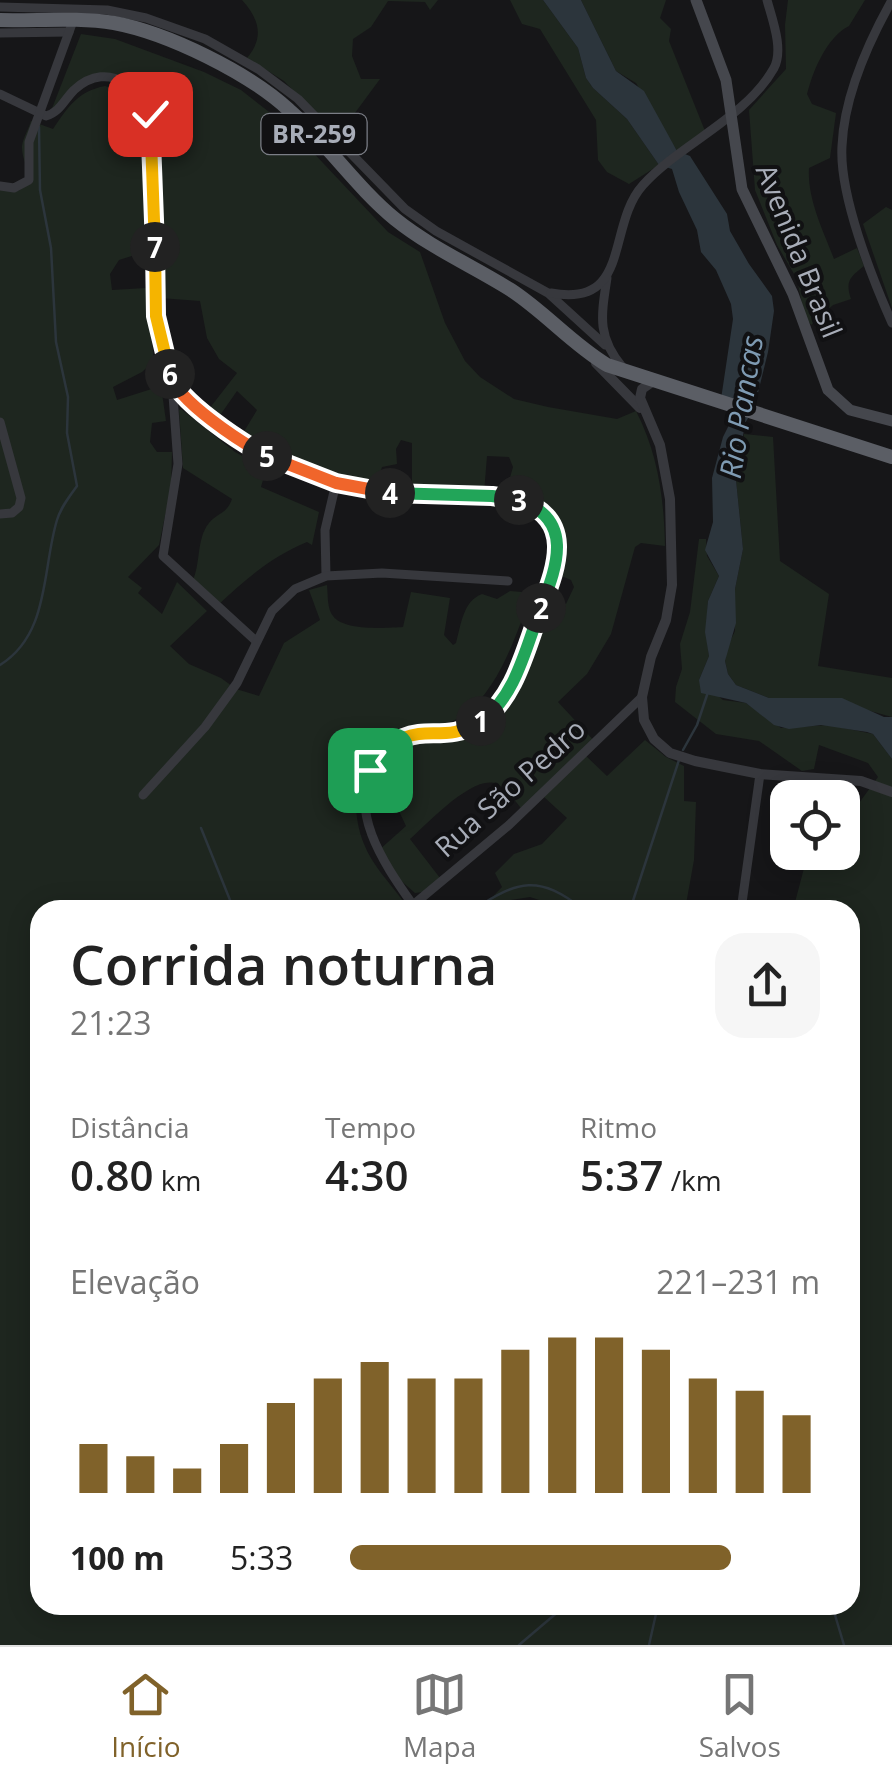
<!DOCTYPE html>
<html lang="pt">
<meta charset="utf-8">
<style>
:root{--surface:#fff;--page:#f6f6f6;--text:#222;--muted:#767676;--line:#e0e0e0;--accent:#80622a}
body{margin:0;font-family:"Open Sans",sans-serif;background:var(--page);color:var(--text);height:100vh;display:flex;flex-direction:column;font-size:38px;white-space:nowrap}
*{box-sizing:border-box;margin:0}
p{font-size:32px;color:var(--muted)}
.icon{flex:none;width:55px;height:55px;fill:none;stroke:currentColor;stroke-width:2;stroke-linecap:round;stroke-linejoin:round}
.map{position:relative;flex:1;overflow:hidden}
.panel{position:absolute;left:30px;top:900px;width:830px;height:715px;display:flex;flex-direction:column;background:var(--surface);border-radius:30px;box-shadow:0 5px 25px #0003}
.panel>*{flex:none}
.buttons{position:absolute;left:770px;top:780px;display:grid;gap:20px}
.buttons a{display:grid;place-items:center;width:90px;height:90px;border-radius:20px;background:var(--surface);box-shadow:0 5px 25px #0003;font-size:50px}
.pin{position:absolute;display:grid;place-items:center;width:85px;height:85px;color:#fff;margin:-42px;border-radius:20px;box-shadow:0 5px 15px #0006}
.km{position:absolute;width:50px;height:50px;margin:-25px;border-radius:50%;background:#222;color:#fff;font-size:28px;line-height:50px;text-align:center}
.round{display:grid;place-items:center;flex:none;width:105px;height:105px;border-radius:30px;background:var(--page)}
.overview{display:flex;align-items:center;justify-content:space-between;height:170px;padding:0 40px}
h1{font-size:55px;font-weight:600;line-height:75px}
.stats{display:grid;grid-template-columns:repeat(3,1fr);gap:15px;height:170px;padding:10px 40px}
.stats div{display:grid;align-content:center}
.stats b{font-size:42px;font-weight:600}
.stats small{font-size:28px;font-weight:400}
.stats p{font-size:28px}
.chart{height:280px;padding:20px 40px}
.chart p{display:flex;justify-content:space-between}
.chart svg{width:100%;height:180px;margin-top:10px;stroke:var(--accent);stroke-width:6}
ul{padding:0 40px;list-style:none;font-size:32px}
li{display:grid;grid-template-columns:160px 120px 1fr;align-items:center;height:75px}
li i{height:25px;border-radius:12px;background:var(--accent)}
.dock{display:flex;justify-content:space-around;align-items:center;height:140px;border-top:2px solid var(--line);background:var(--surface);font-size:28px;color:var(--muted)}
.dock a{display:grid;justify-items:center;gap:5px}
.dock .selected{color:var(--accent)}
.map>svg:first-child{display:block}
.green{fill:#1e261f}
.water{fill:#2c353c}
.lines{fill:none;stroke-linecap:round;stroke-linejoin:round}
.stream{stroke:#2c353c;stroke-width:2.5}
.minor{stroke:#37383d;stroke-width:9}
.tertiary{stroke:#37383d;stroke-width:10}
.secondary{stroke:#45474d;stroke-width:11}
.trunk{stroke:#5b5e65;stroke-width:14}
.split-1-casing{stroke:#fff;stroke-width:20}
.split-2-casing{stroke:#fff;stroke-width:20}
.split-3-casing{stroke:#fff;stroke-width:20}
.split-4-casing{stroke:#fff;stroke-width:20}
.split-5-casing{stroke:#fff;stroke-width:20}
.split-6-casing{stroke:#fff;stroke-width:20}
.split-7-casing{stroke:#fff;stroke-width:20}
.split-8-casing{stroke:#fff;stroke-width:20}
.split-1{stroke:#f5b400;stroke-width:12}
.split-2{stroke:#22a559;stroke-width:12}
.split-3{stroke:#22a559;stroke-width:12}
.split-4{stroke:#22a559;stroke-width:12}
.split-5{stroke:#f0652b;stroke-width:12}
.split-6{stroke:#f0652b;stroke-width:12}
.split-7{stroke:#f5b400;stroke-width:12}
.split-8{stroke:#f5b400;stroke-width:12}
.labels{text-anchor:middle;stroke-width:8;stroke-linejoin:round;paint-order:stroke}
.shield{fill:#111113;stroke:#7b7e86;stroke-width:2.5}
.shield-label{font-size:25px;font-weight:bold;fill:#a8adb8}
.street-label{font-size:28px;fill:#a8adb8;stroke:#111113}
.water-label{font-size:30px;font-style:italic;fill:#7f9bb3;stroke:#111113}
</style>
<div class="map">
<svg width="892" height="1645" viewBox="0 0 892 1645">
<rect width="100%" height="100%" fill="#161618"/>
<!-- green -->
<g class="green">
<path d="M242,0H438L430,10L425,2L388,1L371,27L353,39L352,56L361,79H380L338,136L284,81L247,58C264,38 260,20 242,0Z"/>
<polygon points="510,0 543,0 578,48 586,78 593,88 627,119 659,165 629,184 607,172 598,160 596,120 540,29 522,24"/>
<polygon points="581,0 666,0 660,18 671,29 669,41 705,131 677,151 636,83 616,71"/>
<path d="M788,0H865L849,26C827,37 813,70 807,94L812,104L836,113L830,158L809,168C807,199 823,230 834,259L857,248L864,266C850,277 845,281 851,299L833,305L811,325L804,314L797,279L777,245L755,190L749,110L786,69L785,25Z"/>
<path d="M81,34L115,39L204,72L241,90L291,129L388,232L420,252L445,323L465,361L480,377L514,399L548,407L617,419L636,411C658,454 664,498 665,546L641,543L635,547L611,634L587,674L558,702L597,744L586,756L607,776L645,740L666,757L684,766V801L696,802L694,860L685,910H570L530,897L499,902L488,910H480L502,887L495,873L514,854L542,844L567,818L544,797L525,813C517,804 508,789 497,784C474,773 427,824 410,839L440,878L423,892L415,893L391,872L378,851L406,826L397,807L374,803C363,779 383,761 398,743C423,736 451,746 472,728L517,665L543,602L566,604L574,587L571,580L554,573C558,525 544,517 505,495L513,467L509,457L487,456L484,493H412V443L401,440L396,449L397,464L382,467L375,489L297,468L240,438L257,410L237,391L216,421L209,409L237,373L219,359L207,338L200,301L160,298L154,116C143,89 130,80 102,74L51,111Z"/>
<path d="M105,86L127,93L141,111L145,247L141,253L119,260L110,274L112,290L146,288L154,361L142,372L113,387L117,400L161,386L166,421L152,423L150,442L157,452H172L171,487L159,545L128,577L142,588L138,593L162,614L177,582L207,611L170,646L189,664L221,678L236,689L259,696L284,643L320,620L309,590L327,585C328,595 327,609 333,616C343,631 387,628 403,627L411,592L450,598L444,635L453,645L456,643C461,625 463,601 482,594L497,599L510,591L532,593C516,634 501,686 465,714C444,731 421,719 398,729C354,747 348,805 364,844C372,865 390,883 403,901V910H40V1605H850V910H793L808,853L842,852L843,825L878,777L868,763L819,745L814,769L802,771L759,741L716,734L675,702L676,687L682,669L680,644L690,612L699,539H706L707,556L719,576L708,601L706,632L709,656L699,680L723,700L746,703L781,728L829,725L873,734L892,759V1645H0V184L18,191C39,180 21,164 22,146C23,138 29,128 31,121L53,129C68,107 78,91 105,86Z"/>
<polygon points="886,207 892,210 892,308 863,224"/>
<path d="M181,409L235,452L266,469L261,487L319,512L312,545L307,542C271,557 246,579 218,605L192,582C201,564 196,539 209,523C217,513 227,514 232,499L183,468L179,410Z"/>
<polygon points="744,434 773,437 780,561 829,594 818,666 892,678 892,717 823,698 769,698 736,685 728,674 725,661 727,648 735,631 735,589 743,549 736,480"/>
</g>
<!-- water -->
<polygon class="water" points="543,0 581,0 616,71 644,91 677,151 690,156 727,214 730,231 749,264 772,296 774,311 768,352 754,409 745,423 736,480 743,549 735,589 736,623 725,661 728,674 736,685 769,698 842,698 884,717 892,717 892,759 873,734 867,732 821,725 789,729 774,725 746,703 701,693 699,680 709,656 705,632 708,601 719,576 705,550 713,522 712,478 723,437 732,419 721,399 733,319 731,304 716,270 701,252 697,230 679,192 672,169 659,165 627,119 593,88 586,78 578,48"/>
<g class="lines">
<!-- stream -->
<g class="stream">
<path d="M0,665C50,634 42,569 57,520C61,507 69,497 77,486L67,433L68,397L56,342L51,248L40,190L39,127"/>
<polyline points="683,750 697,725 708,692"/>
<polyline points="201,828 234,910"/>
<path d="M473,910C518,880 539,874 584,910"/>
<polyline points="630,910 679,760"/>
<polyline points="832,1605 844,1645"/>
<polyline points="519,1645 559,1611 573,1605"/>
<polyline points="649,1645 658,1605"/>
</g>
<!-- minor -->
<g class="minor">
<path d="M892,0C868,43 844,96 842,146C839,195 872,278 892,323"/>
<polyline points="0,7 107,10 146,18 205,39 258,69 298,99 405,209 436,231 548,293 605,345"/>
<polyline points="0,33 69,32"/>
<path d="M0,94L46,116C60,112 64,100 74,90C110,57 147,91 152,129L156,316L172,382L239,441L283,465L336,483L391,493L518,500C548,510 561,536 557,568C539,612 524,678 491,713C469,736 440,727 413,733C398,736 385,748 377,760C344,808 385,865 413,905"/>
<polyline points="0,186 14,188 29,180 29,142 73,21"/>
<path d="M607,278C601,317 597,337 623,368"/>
<path d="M551,293C632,308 606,226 643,185C680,144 746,118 774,68C784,49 772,19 767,0"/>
<polyline points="172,382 178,464 163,556 256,641"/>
<polyline points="0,422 21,498 19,507 12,513 0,514"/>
<polyline points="326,576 325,530 336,483"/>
<polyline points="143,795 205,727 237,683 272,611 295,589 326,576 382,573 508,581"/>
<polyline points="407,910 509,825 642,697"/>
<polyline points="741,910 760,774"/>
</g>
<!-- tertiary -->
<g class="tertiary">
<polyline points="596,363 640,408"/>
<polyline points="652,382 642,389 640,398 660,445 670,499 672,585 666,620 651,657 642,697 644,720 654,739 670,753 695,761 760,774 861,781 892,792"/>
</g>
<!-- secondary -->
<polyline class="secondary" points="696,0 726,80 742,189 793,294 828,390 850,410 892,421"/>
<!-- trunk -->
<path class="trunk" d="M0,20C37,21 77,17 114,23C168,33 249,73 289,110C327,143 356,187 395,219C431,248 473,266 511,290C546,313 572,344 607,365L892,457"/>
</g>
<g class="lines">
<defs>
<path id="split-1" d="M370,770C413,708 435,751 481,721"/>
<path id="split-2" d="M481,721C516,697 526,646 541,608"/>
<path id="split-3" d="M519,500C576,520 556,568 541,608"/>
<polyline id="split-4" points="390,493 492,496 519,500"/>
<polyline id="split-5" points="267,456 336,483 390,493"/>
<path id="split-6" d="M170,374C177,401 242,443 267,456"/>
<polyline id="split-7" points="155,247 156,316 170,374"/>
<polyline id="split-8" points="150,114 155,247"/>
</defs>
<!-- split-1 casing -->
<use href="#split-1" class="split-1-casing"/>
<!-- split-2 casing -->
<use href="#split-2" class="split-2-casing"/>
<!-- split-3 casing -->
<use href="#split-3" class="split-3-casing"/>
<!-- split-4 casing -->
<use href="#split-4" class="split-4-casing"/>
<!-- split-5 casing -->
<use href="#split-5" class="split-5-casing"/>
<!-- split-6 casing -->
<use href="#split-6" class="split-6-casing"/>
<!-- split-7 casing -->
<use href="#split-7" class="split-7-casing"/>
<!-- split-8 casing -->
<use href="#split-8" class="split-8-casing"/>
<!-- split-1 -->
<use href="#split-1" class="split-1"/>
<!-- split-2 -->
<use href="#split-2" class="split-2"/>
<!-- split-3 -->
<use href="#split-3" class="split-3"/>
<!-- split-4 -->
<use href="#split-4" class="split-4"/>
<!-- split-5 -->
<use href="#split-5" class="split-5"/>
<!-- split-6 -->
<use href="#split-6" class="split-6"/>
<!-- split-7 -->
<use href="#split-7" class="split-7"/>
<!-- split-8 -->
<use href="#split-8" class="split-8"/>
</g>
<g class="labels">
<!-- shield labels -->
<rect class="shield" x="261.5" y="114" width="105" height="40" rx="8"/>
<g class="shield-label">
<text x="314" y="143">BR-259</text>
</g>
<!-- street labels -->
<g class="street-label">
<text transform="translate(799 251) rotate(68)" y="10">Avenida Brasil</text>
<text transform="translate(510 788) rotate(-42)" y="10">Rua São Pedro</text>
</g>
<!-- water labels -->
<g class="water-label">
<text transform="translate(742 407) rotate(-81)" y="10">Rio Pancas</text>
</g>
</g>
</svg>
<div class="buttons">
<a><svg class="icon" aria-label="locate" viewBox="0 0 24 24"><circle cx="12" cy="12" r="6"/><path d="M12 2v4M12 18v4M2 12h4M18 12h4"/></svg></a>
</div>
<div class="pin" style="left:370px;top:770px;background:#1e9e55"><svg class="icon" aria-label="arrive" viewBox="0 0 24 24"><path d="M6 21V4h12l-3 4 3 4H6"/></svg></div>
<div class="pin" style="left:150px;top:114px;background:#d93025"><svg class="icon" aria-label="check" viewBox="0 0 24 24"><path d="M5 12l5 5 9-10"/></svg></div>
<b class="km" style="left:481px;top:721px">1</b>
<b class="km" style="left:541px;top:608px">2</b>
<b class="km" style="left:519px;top:500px">3</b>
<b class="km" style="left:390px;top:493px">4</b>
<b class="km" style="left:267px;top:456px">5</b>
<b class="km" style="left:170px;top:374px">6</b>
<b class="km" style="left:155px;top:247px">7</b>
<section class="panel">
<div class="overview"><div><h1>Corrida noturna</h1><p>21:23</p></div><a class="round"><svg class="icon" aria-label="share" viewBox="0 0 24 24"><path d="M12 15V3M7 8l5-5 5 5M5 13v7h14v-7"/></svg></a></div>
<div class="stats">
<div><p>Distância</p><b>0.80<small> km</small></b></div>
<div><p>Tempo</p><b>4:30</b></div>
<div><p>Ritmo</p><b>5:37<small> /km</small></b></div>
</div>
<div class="chart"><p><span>Elevação</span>221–231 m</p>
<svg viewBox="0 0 160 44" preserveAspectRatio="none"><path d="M5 44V32M15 44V35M25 44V38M35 44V32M45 44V22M55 44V16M65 44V12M75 44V16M85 44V16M95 44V9M105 44V6M115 44V6M125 44V9M135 44V16M145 44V19M155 44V25"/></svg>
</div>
<ul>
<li><b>100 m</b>5:33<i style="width:81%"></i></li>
</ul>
</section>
</div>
<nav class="dock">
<a class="selected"><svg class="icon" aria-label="home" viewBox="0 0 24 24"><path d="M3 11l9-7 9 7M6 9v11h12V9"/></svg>Início</a>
<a><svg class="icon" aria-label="map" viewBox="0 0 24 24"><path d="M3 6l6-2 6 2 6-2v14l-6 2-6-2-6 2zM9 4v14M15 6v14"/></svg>Mapa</a>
<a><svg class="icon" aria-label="saved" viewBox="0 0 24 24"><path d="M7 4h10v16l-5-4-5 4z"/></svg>Salvos</a>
</nav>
